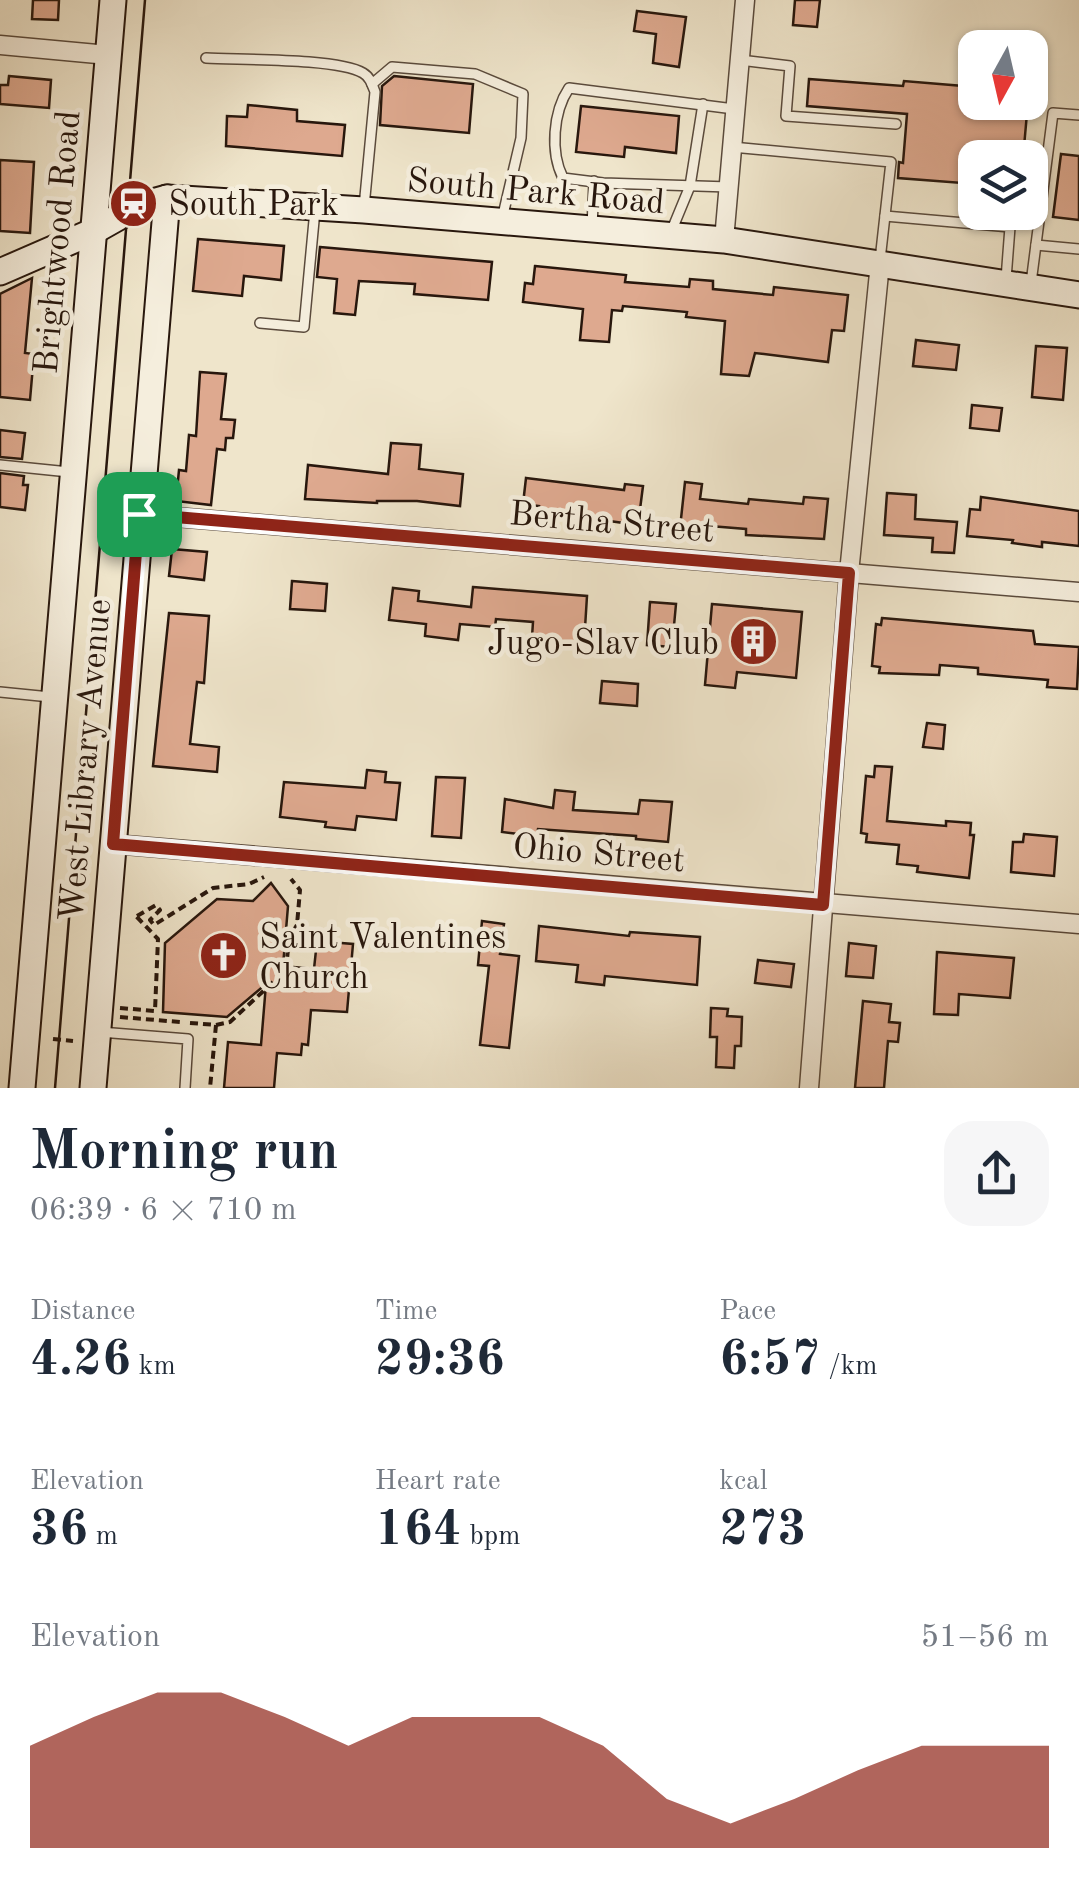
<!DOCTYPE html>
<meta charset="utf-8">
<style>
:root{--surface:#fff;--page:#f6f6f7;--text:#1f2937;--muted:#747a83;--accent:#8f2418}
body{margin:0;font-family:"Old Standard TT",serif;background:var(--page);color:var(--text);height:100vh;display:flex;flex-direction:column;font-size:38px;white-space:nowrap}
*{box-sizing:border-box;margin:0}
p{font-size:32px;color:var(--muted)}
.icon{flex:none;width:55px;height:55px;fill:none;stroke:currentColor;stroke-width:2;stroke-linecap:round;stroke-linejoin:round}
.map{position:relative;height:1088px;overflow:hidden}
.side{display:flex;flex-direction:column;background:var(--surface);flex:1}
.side>*{flex:none}
.needle{width:65px;rotate:188deg}
.buttons{position:absolute;left:958px;top:30px;display:grid;gap:20px}
.buttons a{display:grid;place-items:center;width:90px;height:90px;border-radius:20px;background:var(--surface);box-shadow:0 2px 8px #0004;font-size:50px}
.pin{position:absolute;display:grid;place-items:center;width:85px;height:85px;color:#fff;margin:-42px;border-radius:20px;box-shadow:0 5px 15px #0006}
.round{display:grid;place-items:center;flex:none;width:105px;height:105px;border-radius:30px;background:var(--page)}
.summary{display:flex;align-items:center;justify-content:space-between;height:170px;padding:0 30px}
h1{font-size:55px;font-weight:700;line-height:75px}
.stats{display:grid;grid-template-columns:repeat(3,1fr);gap:15px;height:170px;padding:10px 30px}
.stats div{display:grid;align-content:center}
.stats b{font-size:50px;font-weight:700}
.stats small{font-size:28px;font-weight:400}
.stats p{font-size:28px}
.chart{height:280px;padding:20px 30px}
.chart p{display:flex;justify-content:space-between}
.chart svg{width:100%;height:180px;margin-top:10px;fill:var(--accent);opacity:.7}
.map>svg:first-child{display:block}
.building{fill:#dea98f;stroke:#28170d;stroke-width:2.5}
.lines{fill:none;stroke-linecap:round;stroke-linejoin:round}
.lane-casing{stroke:#5a4a3c;stroke-width:12}
.street-casing{stroke:#5a4a3c;stroke-width:21}
.secondary-casing{stroke:#28170d;stroke-width:29}
.path{stroke:#28170d;stroke-width:4;stroke-dasharray:8 5;stroke-linecap:butt}
.lane{stroke:#f5eedd;stroke-width:9}
.street{stroke:#f5eedd;stroke-width:18}
.secondary{stroke:#f5eedd;stroke-width:25}
.tram{stroke:#28170d;stroke-width:2.5}
.route-casing{stroke:#fff;stroke-width:20}
.route{stroke:#8f2418;stroke-width:12}
.labels{text-anchor:middle;stroke-width:9;stroke-linejoin:round;paint-order:stroke}
.street-label{font-size:35px;fill:#28170d;stroke:#f5eedd}
.poi-label{font-size:35px;fill:#28170d;stroke:#f5eedd;text-anchor:start}
</style>
<div class="map">
<svg width="1079" height="1088" viewBox="0 0 1079 1088">
<rect width="100%" height="100%" fill="#efe5cb"/>
<filter id="stains"><feTurbulence type="fractalNoise" baseFrequency=".002" numOctaves="4"/><feColorMatrix values="0 0 0 0 .2 0 0 0 0 .09 0 0 0 0 .02 0 0 0 .5 -.17"/></filter>
<radialGradient id="worn" r=".72"><stop offset=".6" stop-color="#630" stop-opacity="0"/><stop offset="1" stop-color="#630" stop-opacity=".3"/></radialGradient>
<!-- building -->
<g class="building">
<polygon points="33,0 59,0 58,20 32,19"/>
<polygon points="795,0 820,0 817,27 793,25"/>
<polygon points="637,11 686,17 679,67 653,63 656,34 634,31"/>
<polygon points="9,76 51,80 49,108 0,104 0,85 8,85"/>
<polygon points="394,76 473,84 469,133 380,125 382,86"/>
<polygon points="809,79 903,86 904,81 975,87 975,102 1028,102 1023,158 975,158 975,184 898,178 899,162 903,163 907,114 807,106"/>
<polygon points="248,105 297,110 297,121 345,125 342,156 226,146 227,116 247,117"/>
<polygon points="581,106 679,116 676,153 625,147 624,157 576,152"/>
<polygon points="1061,154 1079,156 1079,220 1053,217"/>
<polygon points="0,160 34,162 30,233 0,231"/>
<polygon points="198,239 284,246 281,280 244,276 242,296 193,291"/>
<polygon points="320,247 492,262 488,300 414,294 415,284 359,281 355,315 334,313 337,279 317,277"/>
<polygon points="535,266 626,275 625,282 689,287 690,279 713,281 713,289 773,295 774,287 848,295 844,331 832,330 828,362 755,353 749,376 721,374 725,321 686,317 687,312 623,306 622,311 612,310 609,342 580,340 583,309 523,302 525,283 533,284"/>
<polygon points="32,278 25,353 34,354 30,400 0,397 0,294"/>
<polygon points="916,340 959,345 956,370 913,366"/>
<polygon points="1036,346 1067,348 1063,400 1032,397"/>
<polygon points="200,372 226,374 221,419 235,420 233,438 226,438 225,450 217,449 211,505 176,501 179,470 186,471 189,435 196,436"/>
<polygon points="972,405 1002,408 999,431 970,428"/>
<polygon points="0,430 25,433 22,459 0,457"/>
<polygon points="391,443 421,445 419,469 463,474 460,506 417,501 377,501 377,503 305,499 308,465 388,474"/>
<polygon points="0,473 24,476 23,485 28,485 25,510 0,507"/>
<polygon points="526,478 624,490 625,484 643,486 638,525 538,511 539,506 523,504"/>
<polygon points="685,482 702,484 700,499 748,504 749,499 803,504 804,497 828,499 824,539 746,535 746,529 698,525 697,530 680,528"/>
<polygon points="887,493 916,495 915,519 957,522 954,553 932,552 933,538 884,535"/>
<polygon points="981,497 1079,511 1079,546 1042,542 1042,547 1012,543 1013,540 967,536 970,509 980,510"/>
<polygon points="172,549 207,552 204,580 169,576"/>
<polygon points="292,581 327,584 325,611 290,609"/>
<polygon points="473,587 587,596 584,644 532,637 533,622 496,619 495,627 460,624 458,640 425,636 426,624 389,620 393,588 419,591 418,601 471,607"/>
<polygon points="650,602 676,604 672,647 647,645"/>
<polygon points="712,604 802,612 796,678 737,672 735,688 705,685"/>
<polygon points="169,613 209,616 204,683 197,682 190,744 219,747 217,772 153,766"/>
<polygon points="882,618 1033,631 1035,644 1079,647 1077,689 1047,687 1048,680 978,674 978,668 940,665 939,675 879,673 880,667 872,666 876,624 881,625"/>
<polygon points="602,681 638,684 637,706 600,703"/>
<polygon points="927,723 945,725 943,749 923,747"/>
<polygon points="875,766 892,767 887,821 946,826 946,821 971,823 970,835 974,835 969,878 917,872 918,866 897,864 899,845 866,842 867,834 861,833 866,776 874,777"/>
<polygon points="367,770 386,772 385,782 400,783 396,820 357,816 355,830 325,827 326,822 280,817 284,782 365,788"/>
<polygon points="436,777 465,778 461,838 432,836"/>
<polygon points="555,790 575,792 573,810 638,814 640,800 672,802 668,842 636,839 636,836 538,829 537,836 502,832 505,799 553,808"/>
<polygon points="1024,834 1057,837 1054,876 1011,872 1013,842 1023,842"/>
<polygon points="271,883 288,906 283,966 314,969 317,941 353,944 347,1012 311,1010 308,1045 302,1044 301,1055 277,1053 274,1088 224,1088 228,1042 261,1045 266,984 227,1017 163,1012 165,943 217,899 253,901"/>
<polygon points="482,921 504,924 500,954 519,956 509,1048 480,1045 489,966 478,965"/>
<polygon points="539,926 629,936 630,932 700,937 697,985 605,976 604,985 576,982 578,965 536,961"/>
<polygon points="849,943 876,946 873,978 846,976"/>
<polygon points="937,952 1014,958 1010,998 959,994 958,1015 934,1014"/>
<polygon points="758,960 794,964 791,987 755,983"/>
<polygon points="863,1001 891,1004 889,1022 900,1023 898,1042 888,1041 884,1088 855,1088"/>
<polygon points="711,1008 728,1009 727,1016 742,1017 741,1046 735,1046 734,1068 716,1067 717,1037 710,1037"/>
</g>
<g class="lines">
<defs>
<g id="lane">
<path d="M206,58C240,60 338,58 363,73C370,77 372,84 375,92L364,207"/>
<polyline points="740,60 790,66 786,116 896,124"/>
<polyline points="372,84 392,67 475,74 523,94 521,138 502,219"/>
<polyline points="732,147 891,162 880,260"/>
<path d="M729,187L603,183L563,178C550,152 553,112 569,88L734,109"/>
<polyline points="885,216 1010,227 1006,279"/>
<polyline points="592,227 594,181"/>
<polyline points="671,232 690,186 703,104"/>
<polyline points="1036,245 1079,249"/>
<polyline points="1031,283 1053,113 1079,115"/>
<polyline points="260,323 304,327 315,210"/>
<polyline points="0,465 69,472"/>
<polyline points="0,692 50,697"/>
<polyline points="100,1032 188,1039 185,1088"/>
</g>
<g id="street">
<polyline points="0,45 108,55"/>
<polyline points="724,240 745,0"/>
<polyline points="139,514 1079,592"/>
<polyline points="113,844 1079,924"/>
<polyline points="809,1088 849,573 880,263"/>
</g>
<g id="secondary">
<polyline points="0,272 92,232 138,206 167,198 364,210 724,240 1079,295"/>
<polyline points="22,1088 113,0"/>
<polyline points="93,1088 167,198"/>
</g>
</defs>
<!-- lane casing -->
<use href="#lane" class="lane-casing"/>
<!-- street casing -->
<use href="#street" class="street-casing"/>
<!-- secondary casing -->
<use href="#secondary" class="secondary-casing"/>
<!-- path -->
<g class="path">
<polyline points="137,916 156,905 160,910 150,920 154,925 213,888 249,884 264,877"/>
<polyline points="120,1008 155,1011 158,939 135,915"/>
<polyline points="120,1017 180,1022"/>
<polyline points="190,1023 216,1025 210,1088"/>
<polyline points="216,1025 230,1022 286,970 289,938 297,925 300,890 291,879"/>
<polyline points="53,1039 73,1041"/>
</g>
<!-- lane -->
<use href="#lane" class="lane"/>
<!-- street -->
<use href="#street" class="street"/>
<!-- secondary -->
<use href="#secondary" class="secondary"/>
<!-- tram -->
<polyline class="tram" points="55,1088 145,0"/>
</g>
<g class="lines">
<defs>
<polygon id="route" points="139,514 849,573 823,905 113,844"/>
</defs>
<!-- route casing -->
<use href="#route" class="route-casing"/>
<!-- route -->
<use href="#route" class="route"/>
</g>
<!-- icons -->
<defs>
<symbol id="station-disc" viewBox="-11 -11 22 22"><circle r="9.5" fill="#8f2418" stroke="#f5eedd"/><path d="M-3-6H3Q5-6 5-4V2Q5 4 3 4L4.5 6H3L1.5 4h-3L-3 6H-4.5L-3 4Q-5 4-5 2V-4Q-5-6-3-6ZM-3.5-4v3h7v-3ZM-3.5 1v1.5H-2V1ZM2 1v1.5H3.5V1Z" fill="#fff"/></symbol>
<symbol id="building-disc" viewBox="-11 -11 22 22"><circle r="9.5" fill="#8f2418" stroke="#f5eedd"/><path d="M-4-6H4V6H1V3H-1V6H-4ZM-2.5-4.3h1.7v1.8h-1.7ZM.8-4.3h1.7v1.8H.8ZM-2.5-1h1.7V.8h-1.7ZM.8-1h1.7V.8H.8Z" fill="#fff"/></symbol>
<symbol id="church-disc" viewBox="-11 -11 22 22"><circle r="9.5" fill="#8f2418" stroke="#f5eedd"/><path d="M-1.2-6h2.4v3.5h3.3v2.4h-3.3V6h-2.4V-.1h-3.3v-2.4h3.3Z" fill="#fff"/></symbol>
</defs>
<g fill-rule="evenodd">
<use href="#station-disc" x="106" y="176" width="55" height="55"/>
<use href="#building-disc" x="726" y="614" width="55" height="55"/>
<use href="#church-disc" x="196" y="928" width="55" height="55"/>
</g>
<g class="labels">
<!-- street labels -->
<g class="street-label">
<text transform="translate(536 190) rotate(5)" y="12">South Park Road</text>
<text transform="translate(56 242) rotate(-85)" y="12">Brightwood Road</text>
<text transform="translate(612 521) rotate(5)" y="12">Bertha Street</text>
<text transform="translate(84 760) rotate(-85)" y="12">West Library Avenue</text>
<text transform="translate(599 852) rotate(5)" y="12">Ohio Street</text>
</g>
<!-- poi labels -->
<g class="poi-label">
<text x="168" y="215">South Park</text>
<text x="719" y="654" text-anchor="end">Jugo-Slav Club</text>
<text x="259" y="948">Saint Valentines<tspan x="259" dy="40">Church</tspan></text>
</g>
</g>
<rect width="100%" height="100%" filter="url(#stains)"/>
<rect width="100%" height="100%" fill="url(#worn)"/>
</svg>
<div class="buttons">
<a><svg class="needle" viewBox="-14 -14 28 28"><path d="M0-13l5 13h-10z" fill="#e53935"/><path d="M0 13l5-13h-10z" fill="#747a83"/></svg></a>
<a><svg class="icon" aria-label="layers" viewBox="0 0 24 24"><path d="M12 4l9 5-9 5-9-5zM3 14l9 5 9-5"/></svg></a>
</div>
<div class="pin" style="left:139px;top:514px;background:#1e9e55"><svg class="icon" aria-label="arrive" viewBox="0 0 24 24"><path d="M6 21V4h12l-3 4 3 4H6"/></svg></div>
</div>
<section class="side">
<div class="summary"><div><h1>Morning run</h1><p>06:39 · 6 × 710 m</p></div><a class="round"><svg class="icon" aria-label="share" viewBox="0 0 24 24"><path d="M12 15V3M7 8l5-5 5 5M5 13v7h14v-7"/></svg></a></div>
<div class="stats">
<div><p>Distance</p><b>4.26<small> km</small></b></div>
<div><p>Time</p><b>29:36</b></div>
<div><p>Pace</p><b>6:57<small> /km</small></b></div>
</div>
<div class="stats">
<div><p>Elevation</p><b>36<small> m</small></b></div>
<div><p>Heart rate</p><b>164<small> bpm</small></b></div>
<div><p>kcal</p><b>273</b></div>
</div>
<div class="chart"><p><span>Elevation</span>51–56 m</p>
<svg viewBox="0 0 160 44" preserveAspectRatio="none"><path d="M0 44V19L10 12L20 6L30 6L40 12L50 19L60 12L70 12L80 12L90 19L100 32L110 38L120 32L130 25L140 19L150 19L160 19V44z"/></svg>
</div>
</section>
